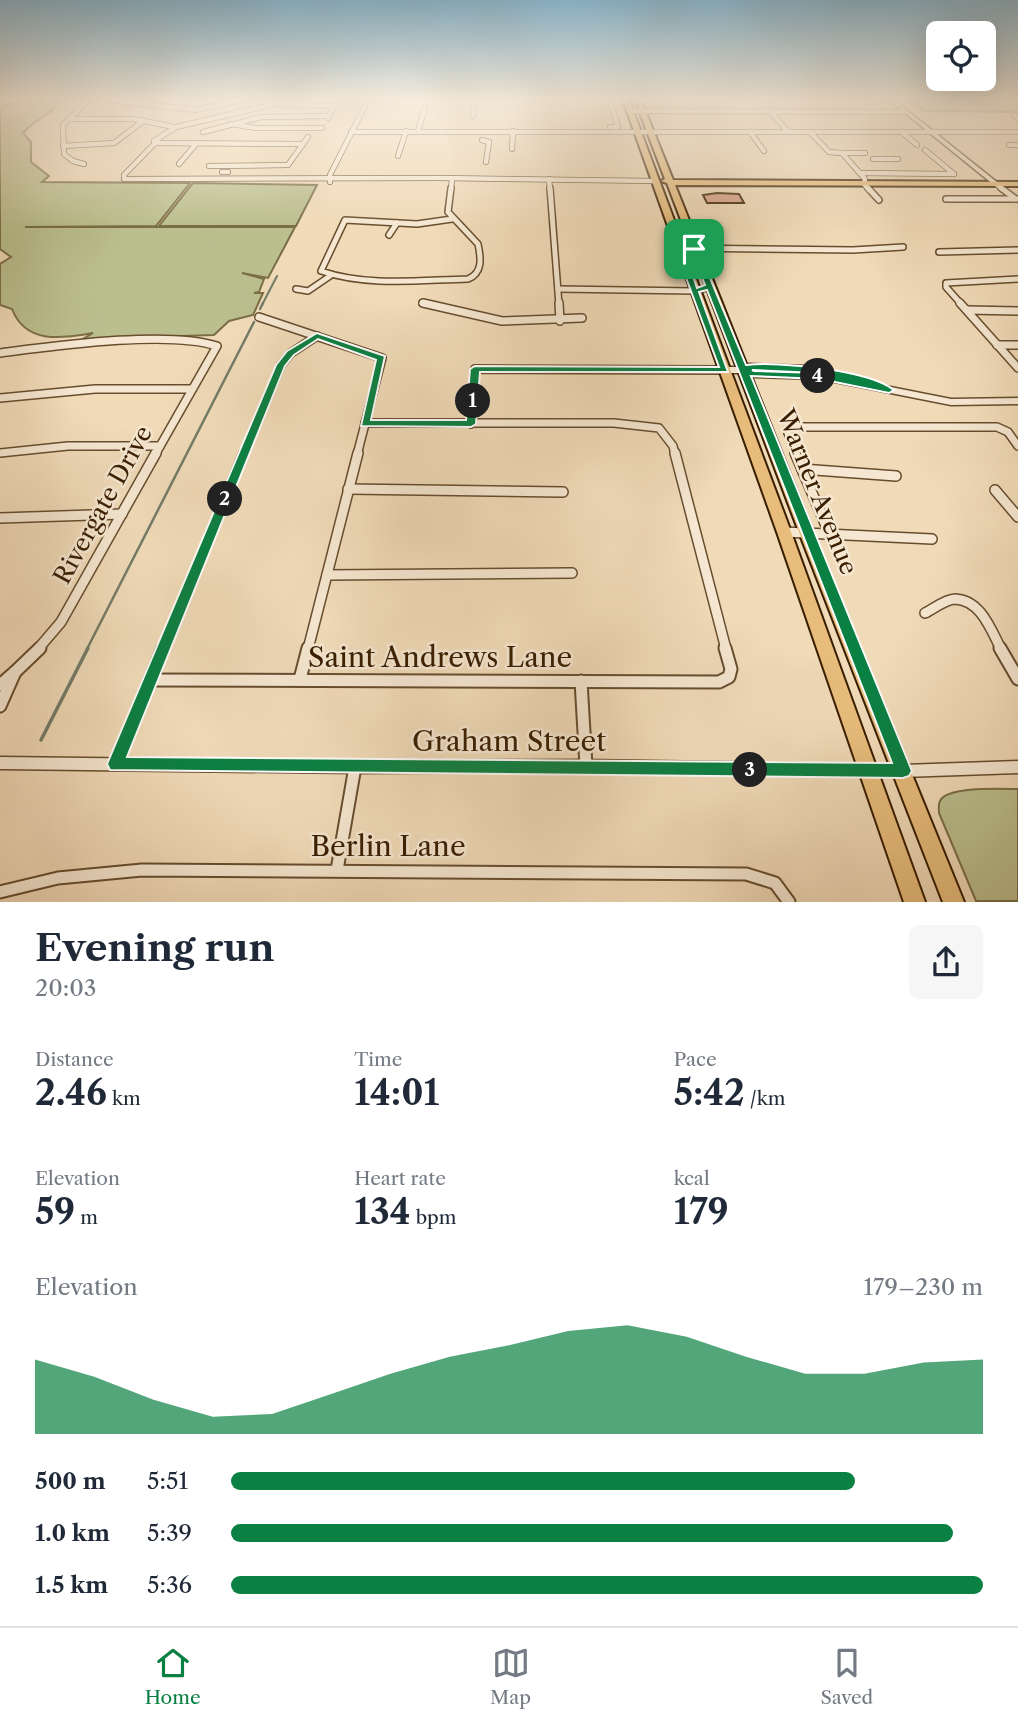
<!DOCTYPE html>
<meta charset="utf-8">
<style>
:root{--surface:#fff;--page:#f6f6f7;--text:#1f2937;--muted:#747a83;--line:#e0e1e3;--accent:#0b8043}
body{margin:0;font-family:"Libre Caslon Text",serif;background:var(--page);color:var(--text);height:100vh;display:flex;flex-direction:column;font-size:26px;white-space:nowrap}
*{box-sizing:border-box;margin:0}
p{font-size:23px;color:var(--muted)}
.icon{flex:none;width:38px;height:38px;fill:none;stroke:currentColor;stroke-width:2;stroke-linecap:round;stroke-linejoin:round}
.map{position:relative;height:902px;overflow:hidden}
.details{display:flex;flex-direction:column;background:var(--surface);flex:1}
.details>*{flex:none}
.buttons{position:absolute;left:926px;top:21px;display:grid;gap:14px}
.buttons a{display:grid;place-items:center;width:70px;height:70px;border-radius:10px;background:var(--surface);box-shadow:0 7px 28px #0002;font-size:35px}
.pin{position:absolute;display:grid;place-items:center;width:60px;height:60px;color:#fff;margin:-30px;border-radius:14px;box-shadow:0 4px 10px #0006}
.km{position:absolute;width:35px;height:35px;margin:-18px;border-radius:50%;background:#222;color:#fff;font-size:19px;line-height:35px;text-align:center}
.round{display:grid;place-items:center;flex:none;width:74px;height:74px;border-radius:10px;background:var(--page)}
.head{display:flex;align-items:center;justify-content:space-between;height:119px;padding:0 35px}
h1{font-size:38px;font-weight:700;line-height:52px}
.figures{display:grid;grid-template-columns:repeat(3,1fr);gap:10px;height:119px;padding:7px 35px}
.figures div{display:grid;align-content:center}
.figures b{font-size:35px;font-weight:700}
.figures small{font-size:19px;font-weight:400}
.figures p{font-size:19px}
.chart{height:196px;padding:14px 35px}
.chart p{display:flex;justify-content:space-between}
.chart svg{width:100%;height:126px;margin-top:7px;fill:var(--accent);opacity:.7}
ul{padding:0 35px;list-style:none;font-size:23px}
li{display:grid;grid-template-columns:112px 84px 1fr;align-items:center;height:52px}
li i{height:18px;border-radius:9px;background:var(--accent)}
.tab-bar{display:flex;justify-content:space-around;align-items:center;height:98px;border-top:2px solid var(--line);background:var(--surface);font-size:19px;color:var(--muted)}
.tab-bar a{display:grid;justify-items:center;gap:4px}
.tab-bar .current{color:var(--accent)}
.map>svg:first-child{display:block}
.green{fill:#bbbf8e;stroke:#7a6e47;stroke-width:2}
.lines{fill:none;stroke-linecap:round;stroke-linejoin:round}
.stream-far2{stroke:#737c68;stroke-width:2}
.stream-far1{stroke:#737c68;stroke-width:2.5}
.stream{stroke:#737c68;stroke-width:3.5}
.building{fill:#d8a086;stroke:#391e00;stroke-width:2}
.minor-far4-casing{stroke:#674d2e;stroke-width:6}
.minor-far3-casing{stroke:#674d2e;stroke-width:8}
.minor-far2-casing{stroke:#674d2e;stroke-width:10}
.minor-far1-casing{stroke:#674d2e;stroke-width:12}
.minor-casing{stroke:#674d2e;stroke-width:15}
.tertiary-casing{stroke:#674d2e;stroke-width:3}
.primary-casing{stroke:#391e00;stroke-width:4}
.minor-far4{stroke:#f5e7d1;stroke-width:4.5}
.minor-far3{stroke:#f5e7d1;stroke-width:5}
.minor-far2{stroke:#f5e7d1;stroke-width:7}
.minor-far1{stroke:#f5e7d1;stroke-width:9}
.minor{stroke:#f5e7d1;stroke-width:11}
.tertiary{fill:#f5e7d1;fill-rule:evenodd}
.primary{fill:#e8bd7c;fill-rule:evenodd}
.route{fill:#0b8043;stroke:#fff;stroke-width:2;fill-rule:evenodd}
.labels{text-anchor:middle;stroke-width:5;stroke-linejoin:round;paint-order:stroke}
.street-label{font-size:24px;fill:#391e00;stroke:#f5e7d1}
.near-street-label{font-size:28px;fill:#391e00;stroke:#f5e7d1}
</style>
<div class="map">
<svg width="1018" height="902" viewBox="0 0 1018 902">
<rect width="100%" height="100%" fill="#f0dab8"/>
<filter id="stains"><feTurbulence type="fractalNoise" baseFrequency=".00286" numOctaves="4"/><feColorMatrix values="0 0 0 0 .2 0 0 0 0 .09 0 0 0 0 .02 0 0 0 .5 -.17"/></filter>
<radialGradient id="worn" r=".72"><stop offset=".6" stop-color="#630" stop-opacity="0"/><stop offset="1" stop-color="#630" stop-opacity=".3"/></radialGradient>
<!-- green -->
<g class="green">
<path d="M23,100H61C54,113 34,120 23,133L31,142V162L49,176L42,182L190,183L156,226L25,227H295L268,278L242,273L264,279L259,292L254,293H263L253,315L229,321L214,335L83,339L93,333C62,338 26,345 12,309L0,305V264L11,257L0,249V108Z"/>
<polygon points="909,100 1018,100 1018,112 923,111"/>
<polygon points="193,183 317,185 296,226 159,226"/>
<path d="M1018,789V901H976L939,813C939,809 938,805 940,801C947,786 1003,789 1018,789Z"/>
</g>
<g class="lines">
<!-- stream-far2 -->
<polyline class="stream-far2" points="262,305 277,276"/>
<!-- stream-far1 -->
<g class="stream-far1">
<polyline points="260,309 263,303"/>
<polyline points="87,649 254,322"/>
</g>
<!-- stream -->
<polyline class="stream" points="41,740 88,648"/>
</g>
<!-- building -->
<polygon class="building" points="717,193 739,194 744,203 707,203 703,195"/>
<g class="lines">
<defs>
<g id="minor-far4">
<polyline points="110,100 195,110 242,100"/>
<polyline points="530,100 530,103"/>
<polyline points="610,100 618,127 610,127"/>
<polyline points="761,100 787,131"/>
<polyline points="274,104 334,106 328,118"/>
<polyline points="630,111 906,112"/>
<polyline points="1014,115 1018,118"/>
<polyline points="473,116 475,100"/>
<polyline points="69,119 134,119 174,127"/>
<polyline points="231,124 256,128 322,128"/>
<polyline points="418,131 425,107"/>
<polyline points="203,132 261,117 329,116"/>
<polyline points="351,132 1018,132"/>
<polyline points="750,132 764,151"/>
<polyline points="810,132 829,152 842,153 865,179 864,184 869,190"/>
<polyline points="902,132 917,145"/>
<polyline points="158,140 124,175 124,179 439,178 654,181"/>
<polyline points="482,140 489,142 486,162"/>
<polyline points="154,141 176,127 262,107 280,100"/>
<polyline points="156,143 303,144"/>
<polyline points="1009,145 1018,145"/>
<polyline points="63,146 114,143 143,121"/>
<polyline points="512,149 513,131"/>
<polyline points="925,150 954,174"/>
<polyline points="840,153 865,153"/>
<polyline points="398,156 406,131"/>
<polyline points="873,159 898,159"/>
<polyline points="84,164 73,161 64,154 63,125 89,100"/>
<polyline points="179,164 196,144"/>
<polyline points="209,166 288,165 308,137"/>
<polyline points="222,172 228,172"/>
<polyline points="860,173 954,174"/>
<polyline points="549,179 550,190"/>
<polyline points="330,182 330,175 368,100"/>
<polyline points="996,184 1004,190"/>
<polyline points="451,190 452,179"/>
</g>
<g id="minor-far3">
<path d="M451,188L448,212L478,244C481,258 483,273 468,279C420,280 368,287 321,271L345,220L417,224L452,219"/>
<polyline points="550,188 559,305"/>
<polyline points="868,188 879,200"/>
<polyline points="1001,188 1016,199"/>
<polyline points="946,199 1016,199"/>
<polyline points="389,235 397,223"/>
<polyline points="679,248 853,250 903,247"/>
<polyline points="939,252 1018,250"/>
<polyline points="296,289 308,291 330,276"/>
<polyline points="558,289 694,291 710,287"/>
<polyline points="422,303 431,305"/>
<polyline points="962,305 946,287 946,283 1018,279"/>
</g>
<g id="minor-far2">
<polyline points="423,303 502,321 582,318"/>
<polyline points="559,303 560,321"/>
<polyline points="960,303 1018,368"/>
<polyline points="967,310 1018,311"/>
<polyline points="259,317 382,358 357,455"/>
<polyline points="997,345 1018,345"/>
<path d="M0,353C55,346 167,330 217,346L155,455"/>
<polyline points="0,398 95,389 192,389"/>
<polyline points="365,423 614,423 659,428 673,446 675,455"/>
<polyline points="471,424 475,369 725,370"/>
<polyline points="0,453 68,446 160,446"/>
<polyline points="244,455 281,365 291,353 317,336"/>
<polyline points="796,455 787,430 792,427 997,427 1008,432 1018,446"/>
</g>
<g id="minor-far1">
<polyline points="675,453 726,649"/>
<polyline points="795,453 830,535"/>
<polyline points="802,469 896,476"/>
<polyline points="348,489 563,492"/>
<polyline points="995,490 1018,517"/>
<polyline points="0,518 122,514"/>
<polyline points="784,532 932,539"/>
<polyline points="327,575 572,573"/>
<path d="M925,613C933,609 946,599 955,599C981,600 991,630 1001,649"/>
<polyline points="38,649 61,622 156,453"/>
<polyline points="163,649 244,453"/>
<polyline points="308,649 358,453"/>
</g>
<g id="minor">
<polyline points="1000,648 1018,679"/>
<polyline points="15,672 40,648"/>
<polyline points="300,679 308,648"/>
<polyline points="150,680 719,682 729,677 731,669 725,648"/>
<polyline points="581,681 586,766"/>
<polyline points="0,685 15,672 0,706"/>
<polyline points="115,764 163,648"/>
<polyline points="337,870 355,767"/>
<polyline points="0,892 58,878 142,870 746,874 775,883 789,902"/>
</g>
<g id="tertiary">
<polygon points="889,100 894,100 998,183 998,185 994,185"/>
<polygon points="749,364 807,366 811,369 810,371 750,370 754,371 820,373 951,399 1018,398 1018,404 951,405 820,379 753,377 742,373 725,373 721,370 725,367 742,367"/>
<polygon points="0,757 355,761 586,760 903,765 1018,761 1018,773 903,777 586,772 355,773 0,769"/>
</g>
<g id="primary">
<polygon points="623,100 629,100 791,532 925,902 904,902 777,532"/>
<polygon points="635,100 641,100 673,180 1018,182 1018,186 675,185 813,532 964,902 943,902 799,532 667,183 661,181 665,179"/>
</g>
</defs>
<!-- minor-far4 casing -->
<use href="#minor-far4" class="minor-far4-casing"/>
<!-- minor-far3 casing -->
<use href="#minor-far3" class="minor-far3-casing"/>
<!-- minor-far2 casing -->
<use href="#minor-far2" class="minor-far2-casing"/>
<!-- minor-far1 casing -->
<use href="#minor-far1" class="minor-far1-casing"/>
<!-- minor casing -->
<use href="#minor" class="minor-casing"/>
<!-- tertiary casing -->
<use href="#tertiary" class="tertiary-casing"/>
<!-- primary casing -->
<use href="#primary" class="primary-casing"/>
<!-- minor-far4 -->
<use href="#minor-far4" class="minor-far4"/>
<!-- minor-far3 -->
<use href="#minor-far3" class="minor-far3"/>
<!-- minor-far2 -->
<use href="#minor-far2" class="minor-far2"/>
<!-- minor-far1 -->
<use href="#minor-far1" class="minor-far1"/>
<!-- minor -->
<use href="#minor" class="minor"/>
<!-- tertiary -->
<use href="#tertiary" class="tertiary"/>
<!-- primary -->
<use href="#primary" class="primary"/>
</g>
<!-- sky -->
<linearGradient id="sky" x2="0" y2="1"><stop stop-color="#89b7d0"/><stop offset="0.44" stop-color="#f8eedf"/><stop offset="1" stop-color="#f8eedf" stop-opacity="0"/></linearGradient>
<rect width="1018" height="226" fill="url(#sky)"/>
<!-- route -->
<path class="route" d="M679,246L698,249L746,365C778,361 869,370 894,390L889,393L820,379L751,376L912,771L909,776L903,778L110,770L107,764L276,365L287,351L317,333L385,356L371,420H466L470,369L475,366L719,367L675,248ZM684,251H691L705,285L697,288ZM707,290L892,763L127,757L285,366L294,355L318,339L376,360L361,426L471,427L476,424L480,372H728L699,292ZM752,370L816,373H818L754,371Z"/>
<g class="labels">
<!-- street labels -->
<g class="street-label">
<text transform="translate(817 492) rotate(68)" y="8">Warner Avenue</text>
<text transform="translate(103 505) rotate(-61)" y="8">Rivergate Drive</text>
</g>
<!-- near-street labels -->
<g class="near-street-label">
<text x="440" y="667">Saint Andrews Lane</text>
<text x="509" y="751">Graham Street</text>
<text x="388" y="856">Berlin Lane</text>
</g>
</g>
<rect width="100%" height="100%" filter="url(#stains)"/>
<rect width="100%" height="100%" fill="url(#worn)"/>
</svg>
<div class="buttons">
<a><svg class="icon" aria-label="locate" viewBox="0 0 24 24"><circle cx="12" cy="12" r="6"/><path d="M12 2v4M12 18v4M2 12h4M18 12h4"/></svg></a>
</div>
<div class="pin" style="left:694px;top:249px;background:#1e9e55"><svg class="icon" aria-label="arrive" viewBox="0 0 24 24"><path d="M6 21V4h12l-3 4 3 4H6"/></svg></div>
<b class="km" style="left:473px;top:401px">1</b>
<b class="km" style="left:225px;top:499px">2</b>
<b class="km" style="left:750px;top:770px">3</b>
<b class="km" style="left:818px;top:376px">4</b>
</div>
<section class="details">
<div class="head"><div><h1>Evening run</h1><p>20:03</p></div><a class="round"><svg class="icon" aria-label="share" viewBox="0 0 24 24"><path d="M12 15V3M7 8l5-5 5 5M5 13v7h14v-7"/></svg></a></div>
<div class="figures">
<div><p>Distance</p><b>2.46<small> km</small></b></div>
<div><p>Time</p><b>14:01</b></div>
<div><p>Pace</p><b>5:42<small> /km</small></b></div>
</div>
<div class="figures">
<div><p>Elevation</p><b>59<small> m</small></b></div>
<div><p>Heart rate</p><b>134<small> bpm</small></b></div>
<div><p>kcal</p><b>179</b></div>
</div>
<div class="chart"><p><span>Elevation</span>179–230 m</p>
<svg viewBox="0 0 160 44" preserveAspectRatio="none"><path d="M0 44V18L10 24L20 32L30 38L40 37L50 30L60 23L70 17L80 13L90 8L100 6L110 10L120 17L130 23L140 23L150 19L160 18V44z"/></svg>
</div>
<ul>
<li><b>500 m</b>5:51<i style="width:83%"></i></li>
<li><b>1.0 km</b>5:39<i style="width:96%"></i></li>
<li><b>1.5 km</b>5:36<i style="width:100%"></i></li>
</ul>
</section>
<nav class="tab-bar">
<a class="current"><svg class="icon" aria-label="home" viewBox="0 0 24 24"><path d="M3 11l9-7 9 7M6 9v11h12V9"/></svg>Home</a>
<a><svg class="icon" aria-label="map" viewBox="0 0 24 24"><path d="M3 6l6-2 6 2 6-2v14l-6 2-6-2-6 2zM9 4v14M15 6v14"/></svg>Map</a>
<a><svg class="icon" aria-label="saved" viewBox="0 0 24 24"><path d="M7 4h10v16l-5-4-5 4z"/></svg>Saved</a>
</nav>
